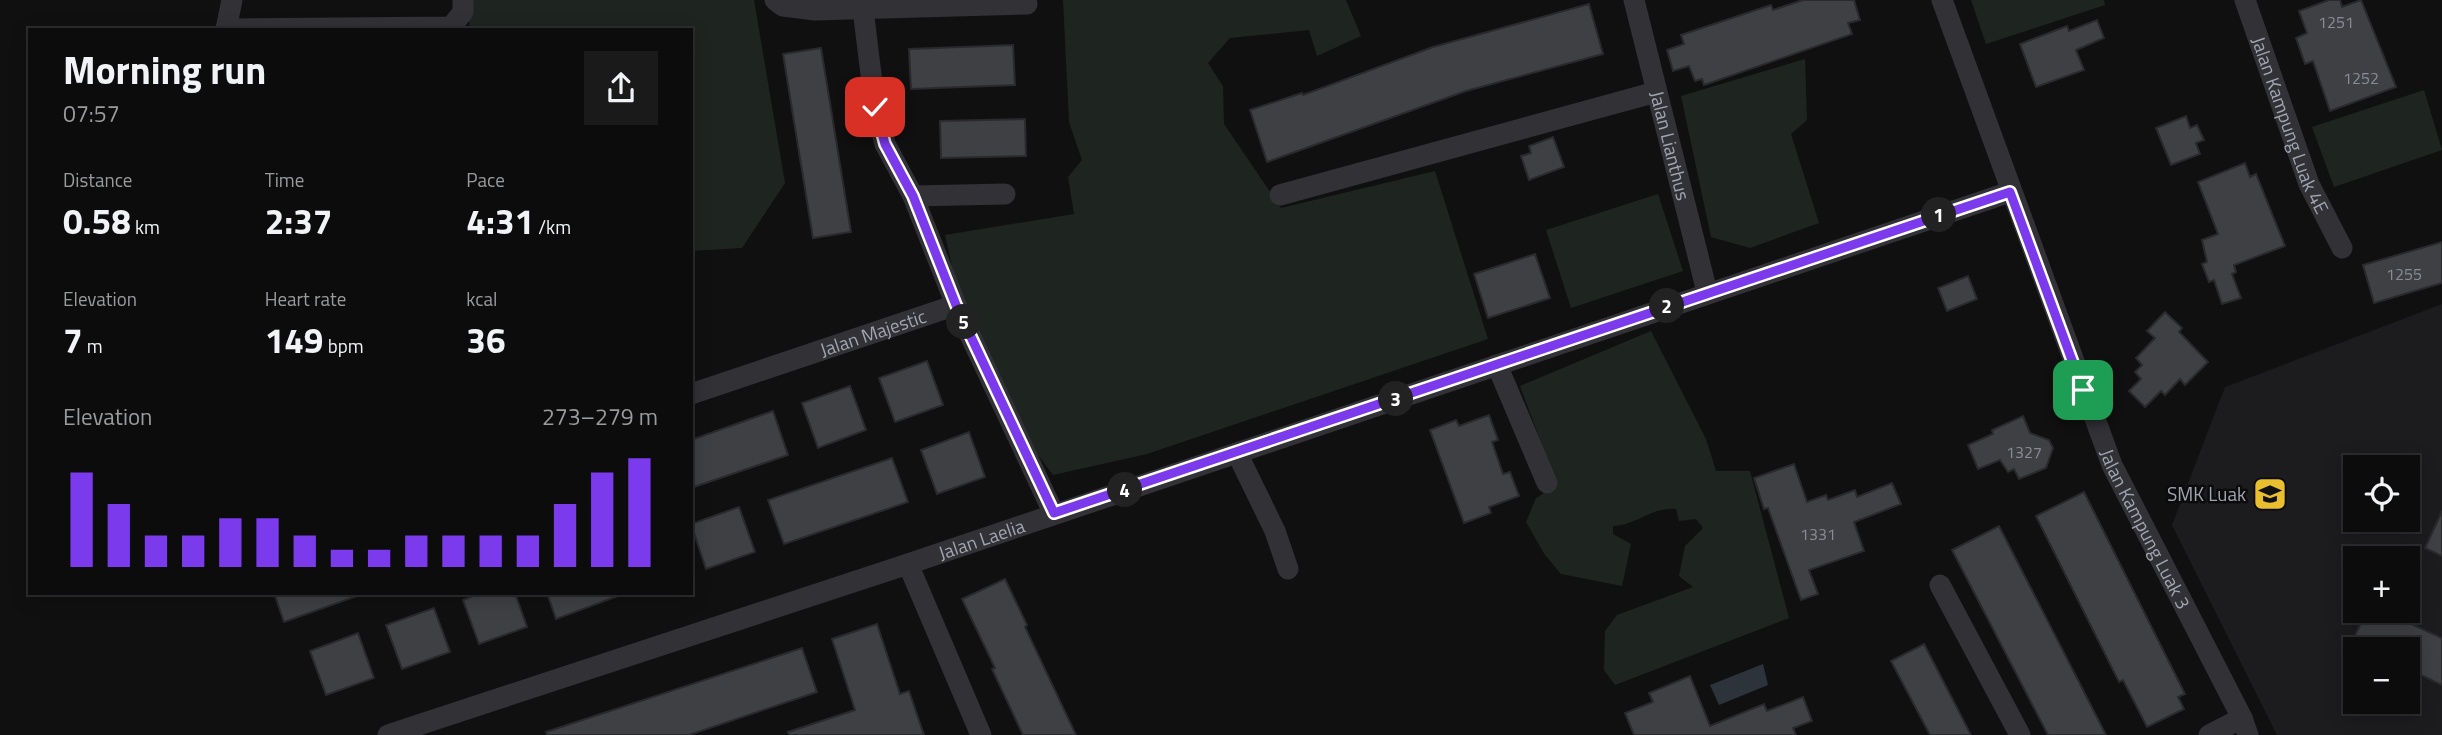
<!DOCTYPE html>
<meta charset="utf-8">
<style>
:root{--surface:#0c0c0d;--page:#1a1a1b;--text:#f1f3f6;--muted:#9a9b9d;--line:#2c2c2e;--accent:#7c3aed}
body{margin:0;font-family:"Titillium Web",sans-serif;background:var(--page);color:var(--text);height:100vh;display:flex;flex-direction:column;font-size:26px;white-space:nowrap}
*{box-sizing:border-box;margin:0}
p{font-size:23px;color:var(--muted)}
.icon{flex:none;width:38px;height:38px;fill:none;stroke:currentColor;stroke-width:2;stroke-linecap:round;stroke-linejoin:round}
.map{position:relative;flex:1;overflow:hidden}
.panel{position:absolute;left:28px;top:28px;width:665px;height:567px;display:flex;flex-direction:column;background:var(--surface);border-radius:0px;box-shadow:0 4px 18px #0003,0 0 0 2px var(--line)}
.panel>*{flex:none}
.tools{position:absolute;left:2343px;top:455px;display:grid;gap:14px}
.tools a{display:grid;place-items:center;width:77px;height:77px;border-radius:0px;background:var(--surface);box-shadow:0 4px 18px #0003,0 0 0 2px var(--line);font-size:35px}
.pin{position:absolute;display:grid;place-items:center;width:60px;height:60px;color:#fff;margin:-30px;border-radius:14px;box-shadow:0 4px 10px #0006}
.km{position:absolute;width:35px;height:35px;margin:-18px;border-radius:50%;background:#222;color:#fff;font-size:19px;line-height:35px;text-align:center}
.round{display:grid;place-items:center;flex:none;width:74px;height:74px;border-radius:0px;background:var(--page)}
.overview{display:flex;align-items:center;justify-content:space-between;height:119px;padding:0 35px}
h1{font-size:38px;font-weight:700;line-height:52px}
.metrics{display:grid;grid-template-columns:repeat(3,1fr);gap:10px;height:119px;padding:7px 35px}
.metrics div{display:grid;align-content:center}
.metrics b{font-size:35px;font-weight:700}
.metrics small{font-size:19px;font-weight:400}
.metrics p{font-size:19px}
.chart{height:196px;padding:14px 35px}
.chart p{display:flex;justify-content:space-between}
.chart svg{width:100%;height:126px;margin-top:7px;stroke:var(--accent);stroke-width:6}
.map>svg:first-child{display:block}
.built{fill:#1c1c1e;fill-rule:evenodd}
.green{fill:#1e2520}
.water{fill:#2c333b}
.building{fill:#3f4044;stroke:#2a2a2d;stroke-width:2}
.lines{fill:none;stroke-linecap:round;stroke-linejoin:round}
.minor{stroke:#313136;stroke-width:21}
.route-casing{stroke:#fff;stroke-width:14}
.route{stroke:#7c3aed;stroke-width:9}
.labels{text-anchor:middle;stroke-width:5;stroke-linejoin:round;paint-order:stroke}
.number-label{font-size:16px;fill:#888c96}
.street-label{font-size:19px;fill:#a1a5b1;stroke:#0b0b0c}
.poi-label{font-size:19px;fill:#a1a5b1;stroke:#0b0b0c;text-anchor:end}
</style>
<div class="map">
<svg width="2442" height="735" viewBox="0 0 2442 735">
<rect width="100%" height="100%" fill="#101011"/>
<!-- built -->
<path class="built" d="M2442,304V735H2277L2172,525L2225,387ZM2356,467H2408V520H2356ZM2356,558H2408V611H2356ZM2356,649H2408V702H2356Z"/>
<!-- green -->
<g class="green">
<polygon points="470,0 754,0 785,183 742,248 691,251 691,30 469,30"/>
<polygon points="1063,0 1346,0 1361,36 1317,56 1309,30 1230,38 1208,63 1223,86 1224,124 1281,208 1435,171 1488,339 1147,454 1053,475 1035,451 954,275 945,235 1074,214 1068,177 1082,160 1069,122"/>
<polygon points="1971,0 2104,0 2105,5 1986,44"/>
<polygon points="1805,59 1807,120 1791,134 1819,223 1750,248 1711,237 1681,96"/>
<polygon points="2424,90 2442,150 2334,187 2312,127"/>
<polygon points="1658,194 1683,271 1571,308 1546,230"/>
<path d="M1651,331L1706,439L1716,471H1750L1789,618L1615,685L1604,670L1605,631L1617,615L1693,587L1679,576L1685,546L1703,528L1696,519L1679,521L1676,509C1654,506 1636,525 1613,526V534L1631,544L1622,586L1561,574L1545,555L1526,522L1536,498L1557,485L1520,386Z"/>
</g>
<!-- water -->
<polygon class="water" points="1763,664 1768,685 1719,705 1710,685"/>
<!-- building -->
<g class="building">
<polygon points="1803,0 1854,0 1860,20 1848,23 1852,34 1704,85 1702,79 1695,81 1689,66 1673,71 1667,50 1684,44 1681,35 1771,5 1773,10"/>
<polygon points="2329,0 2340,0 2342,7 2361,0 2396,87 2330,111 2313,61 2305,64 2296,38 2307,33 2299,11"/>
<polygon points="1589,4 1603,54 1466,91 1267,162 1250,110 1302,93 1303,95 1433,47"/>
<polygon points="2097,20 2104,38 2076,50 2084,70 2036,87 2020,44 2067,26 2069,31"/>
<polygon points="1013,45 1015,85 911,89 909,49"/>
<polygon points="821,48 851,232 813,238 783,54"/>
<polygon points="2186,116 2190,128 2197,125 2204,140 2196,143 2200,154 2171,165 2156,128"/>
<polygon points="1025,119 1026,156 941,158 940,121"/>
<polygon points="1553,137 1564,167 1529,180 1521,156 1531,153 1529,146"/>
<polygon points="2245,163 2250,177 2256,174 2285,246 2234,265 2236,272 2232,274 2241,298 2222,304 2214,280 2209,282 2202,264 2207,262 2202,240 2218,234 2198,182"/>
<polygon points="2442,242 2442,283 2374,303 2363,265"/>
<polygon points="1535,254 1550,298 1488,318 1474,274"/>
<polygon points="1968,276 1977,299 1947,311 1938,288"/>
<polygon points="2165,312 2182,328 2179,332 2208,362 2185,385 2180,379 2165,395 2161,391 2145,407 2129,391 2141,379 2135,372 2142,365 2136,358 2155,338 2147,331"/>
<polygon points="927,361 943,405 895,422 879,378"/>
<polygon points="850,386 866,430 818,448 802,403"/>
<polygon points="773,411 788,455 691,488 691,440"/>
<polygon points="1489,415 1498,440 1492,442 1503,474 1510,472 1519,496 1489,507 1491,513 1464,523 1430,430 1456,420 1459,426"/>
<polygon points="2023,416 2030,433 2049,440 2053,448 2046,468 2019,479 2014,469 2008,472 2000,460 1978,469 1968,445 1993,434 1992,430"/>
<polygon points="969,432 985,477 937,494 921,450"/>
<polygon points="892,458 908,502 784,544 768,500"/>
<polygon points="1794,464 1807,502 1826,495 1828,500 1855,490 1857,497 1892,483 1901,504 1854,522 1864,551 1809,570 1818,594 1801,600 1768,508 1764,509 1754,478"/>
<polygon points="2084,492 2185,694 2178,697 2184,709 2147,727 2123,680 2119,682 2036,516"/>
<polygon points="739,507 755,552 706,569 691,524"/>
<polygon points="2442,511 2442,556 2425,548"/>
<polygon points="1999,526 2080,684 2106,735 2048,735 1952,550"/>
<polygon points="1005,579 1027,625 1025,627 1076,735 1023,735 992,669 995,668 962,599"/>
<polygon points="274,593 359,593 360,595 284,622"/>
<polygon points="481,593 515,593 527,627 479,644 463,600"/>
<polygon points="547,593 620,593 621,595 556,619"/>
<polygon points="434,608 450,652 402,669 386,625"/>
<polygon points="2367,611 2383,611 2442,638 2442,685 2408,669 2408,649 2364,649 2351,643"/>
<polygon points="877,624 900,694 909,691 924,735 789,735 788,732 855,710 832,639"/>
<polygon points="358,633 374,678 326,695 310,651"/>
<polygon points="1924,644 1971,735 1930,735 1891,661"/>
<polygon points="802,648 817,692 689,735 547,735 546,732"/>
<polygon points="1690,676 1710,726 1764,704 1767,711 1803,697 1812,721 1793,728 1796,735 1634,735 1625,713 1653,702 1649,693"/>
</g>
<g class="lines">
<!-- minor -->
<g class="minor">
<polyline points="232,0 226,29 451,27 463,12 463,0"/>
<polyline points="775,0 783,6 815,10 1027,4"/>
<path id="s1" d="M1634,0L1707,292"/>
<path id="s2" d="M1942,0L2112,465L2242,718L2248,735"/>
<path id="s3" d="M2245,0L2309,184L2342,248"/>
<polyline points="863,9 875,107 885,144 913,196 956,305"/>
<polyline points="1280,195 1656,92"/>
<polyline points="913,196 1005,194"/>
<polyline points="1497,365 1547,483"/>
<path id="s4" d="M691,394L956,305L1054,514"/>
<polyline points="1237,453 1275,531 1288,569"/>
<polyline points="908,564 981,735"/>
<polyline points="1940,585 2020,735"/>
<path id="s5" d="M388,735L908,564L2010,192"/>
<polyline points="2209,735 2242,718"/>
</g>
</g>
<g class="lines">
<defs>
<polyline id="route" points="875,107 885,144 913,196 956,305 1054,513 2010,192 2083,390"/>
</defs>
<!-- route casing -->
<use href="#route" class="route-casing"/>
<!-- route -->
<use href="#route" class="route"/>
</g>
<!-- icons -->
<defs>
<symbol id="school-square" viewBox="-11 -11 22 22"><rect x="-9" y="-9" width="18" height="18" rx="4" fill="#e9be2f" stroke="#0b0b0c"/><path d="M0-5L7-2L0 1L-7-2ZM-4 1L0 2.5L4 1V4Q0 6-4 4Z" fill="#111"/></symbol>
</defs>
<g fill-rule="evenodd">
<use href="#school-square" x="2251" y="475" width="38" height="38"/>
</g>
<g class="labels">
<!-- number labels -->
<g class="number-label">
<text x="2336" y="28">1251</text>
<text x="2361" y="84">1252</text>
<text x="2404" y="280">1255</text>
<text x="2024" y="458">1327</text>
<text x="1818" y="540">1331</text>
</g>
<!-- street labels -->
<g class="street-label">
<text dy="7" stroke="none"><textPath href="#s3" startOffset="133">Jalan Kampung Luak 4E</textPath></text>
<text dy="7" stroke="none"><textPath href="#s1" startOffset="150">Jalan Lianthus</textPath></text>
<text dy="7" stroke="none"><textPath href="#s4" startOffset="192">Jalan Majestic</textPath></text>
<text dy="7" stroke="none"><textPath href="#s2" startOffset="567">Jalan Kampung Luak 3</textPath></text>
<text dy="7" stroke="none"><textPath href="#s5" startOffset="625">Jalan Laelia</textPath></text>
</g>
<!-- poi labels -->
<g class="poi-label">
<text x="2246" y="501">SMK Luak</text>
</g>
</g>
</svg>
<div class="tools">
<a><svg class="icon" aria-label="locate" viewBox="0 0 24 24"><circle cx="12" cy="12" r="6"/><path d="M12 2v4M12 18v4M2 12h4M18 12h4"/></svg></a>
<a>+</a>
<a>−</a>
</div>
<div class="pin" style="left:2083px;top:390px;background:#1e9e55"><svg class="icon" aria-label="arrive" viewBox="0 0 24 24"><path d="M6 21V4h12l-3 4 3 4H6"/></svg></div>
<div class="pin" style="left:875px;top:107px;background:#d93025"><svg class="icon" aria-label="check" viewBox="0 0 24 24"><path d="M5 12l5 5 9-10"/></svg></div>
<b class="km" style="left:1939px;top:215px">1</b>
<b class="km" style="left:1667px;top:306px">2</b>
<b class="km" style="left:1396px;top:399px">3</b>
<b class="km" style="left:1125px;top:490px">4</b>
<b class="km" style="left:964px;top:322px">5</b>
<section class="panel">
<div class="overview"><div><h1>Morning run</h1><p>07:57</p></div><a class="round"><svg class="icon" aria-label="share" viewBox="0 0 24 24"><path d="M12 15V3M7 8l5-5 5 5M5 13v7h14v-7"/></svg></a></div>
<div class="metrics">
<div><p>Distance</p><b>0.58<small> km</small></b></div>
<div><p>Time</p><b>2:37</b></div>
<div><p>Pace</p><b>4:31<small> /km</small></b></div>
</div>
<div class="metrics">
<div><p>Elevation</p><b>7<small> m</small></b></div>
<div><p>Heart rate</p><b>149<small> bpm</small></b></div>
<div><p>kcal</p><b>36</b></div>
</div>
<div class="chart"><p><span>Elevation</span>273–279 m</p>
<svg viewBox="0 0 160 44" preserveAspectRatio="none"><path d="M5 44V11M15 44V22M25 44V33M35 44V33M45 44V27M55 44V27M65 44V33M75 44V38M85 44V38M95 44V33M105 44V33M115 44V33M125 44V33M135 44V22M145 44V11M155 44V6"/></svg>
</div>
</section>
</div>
